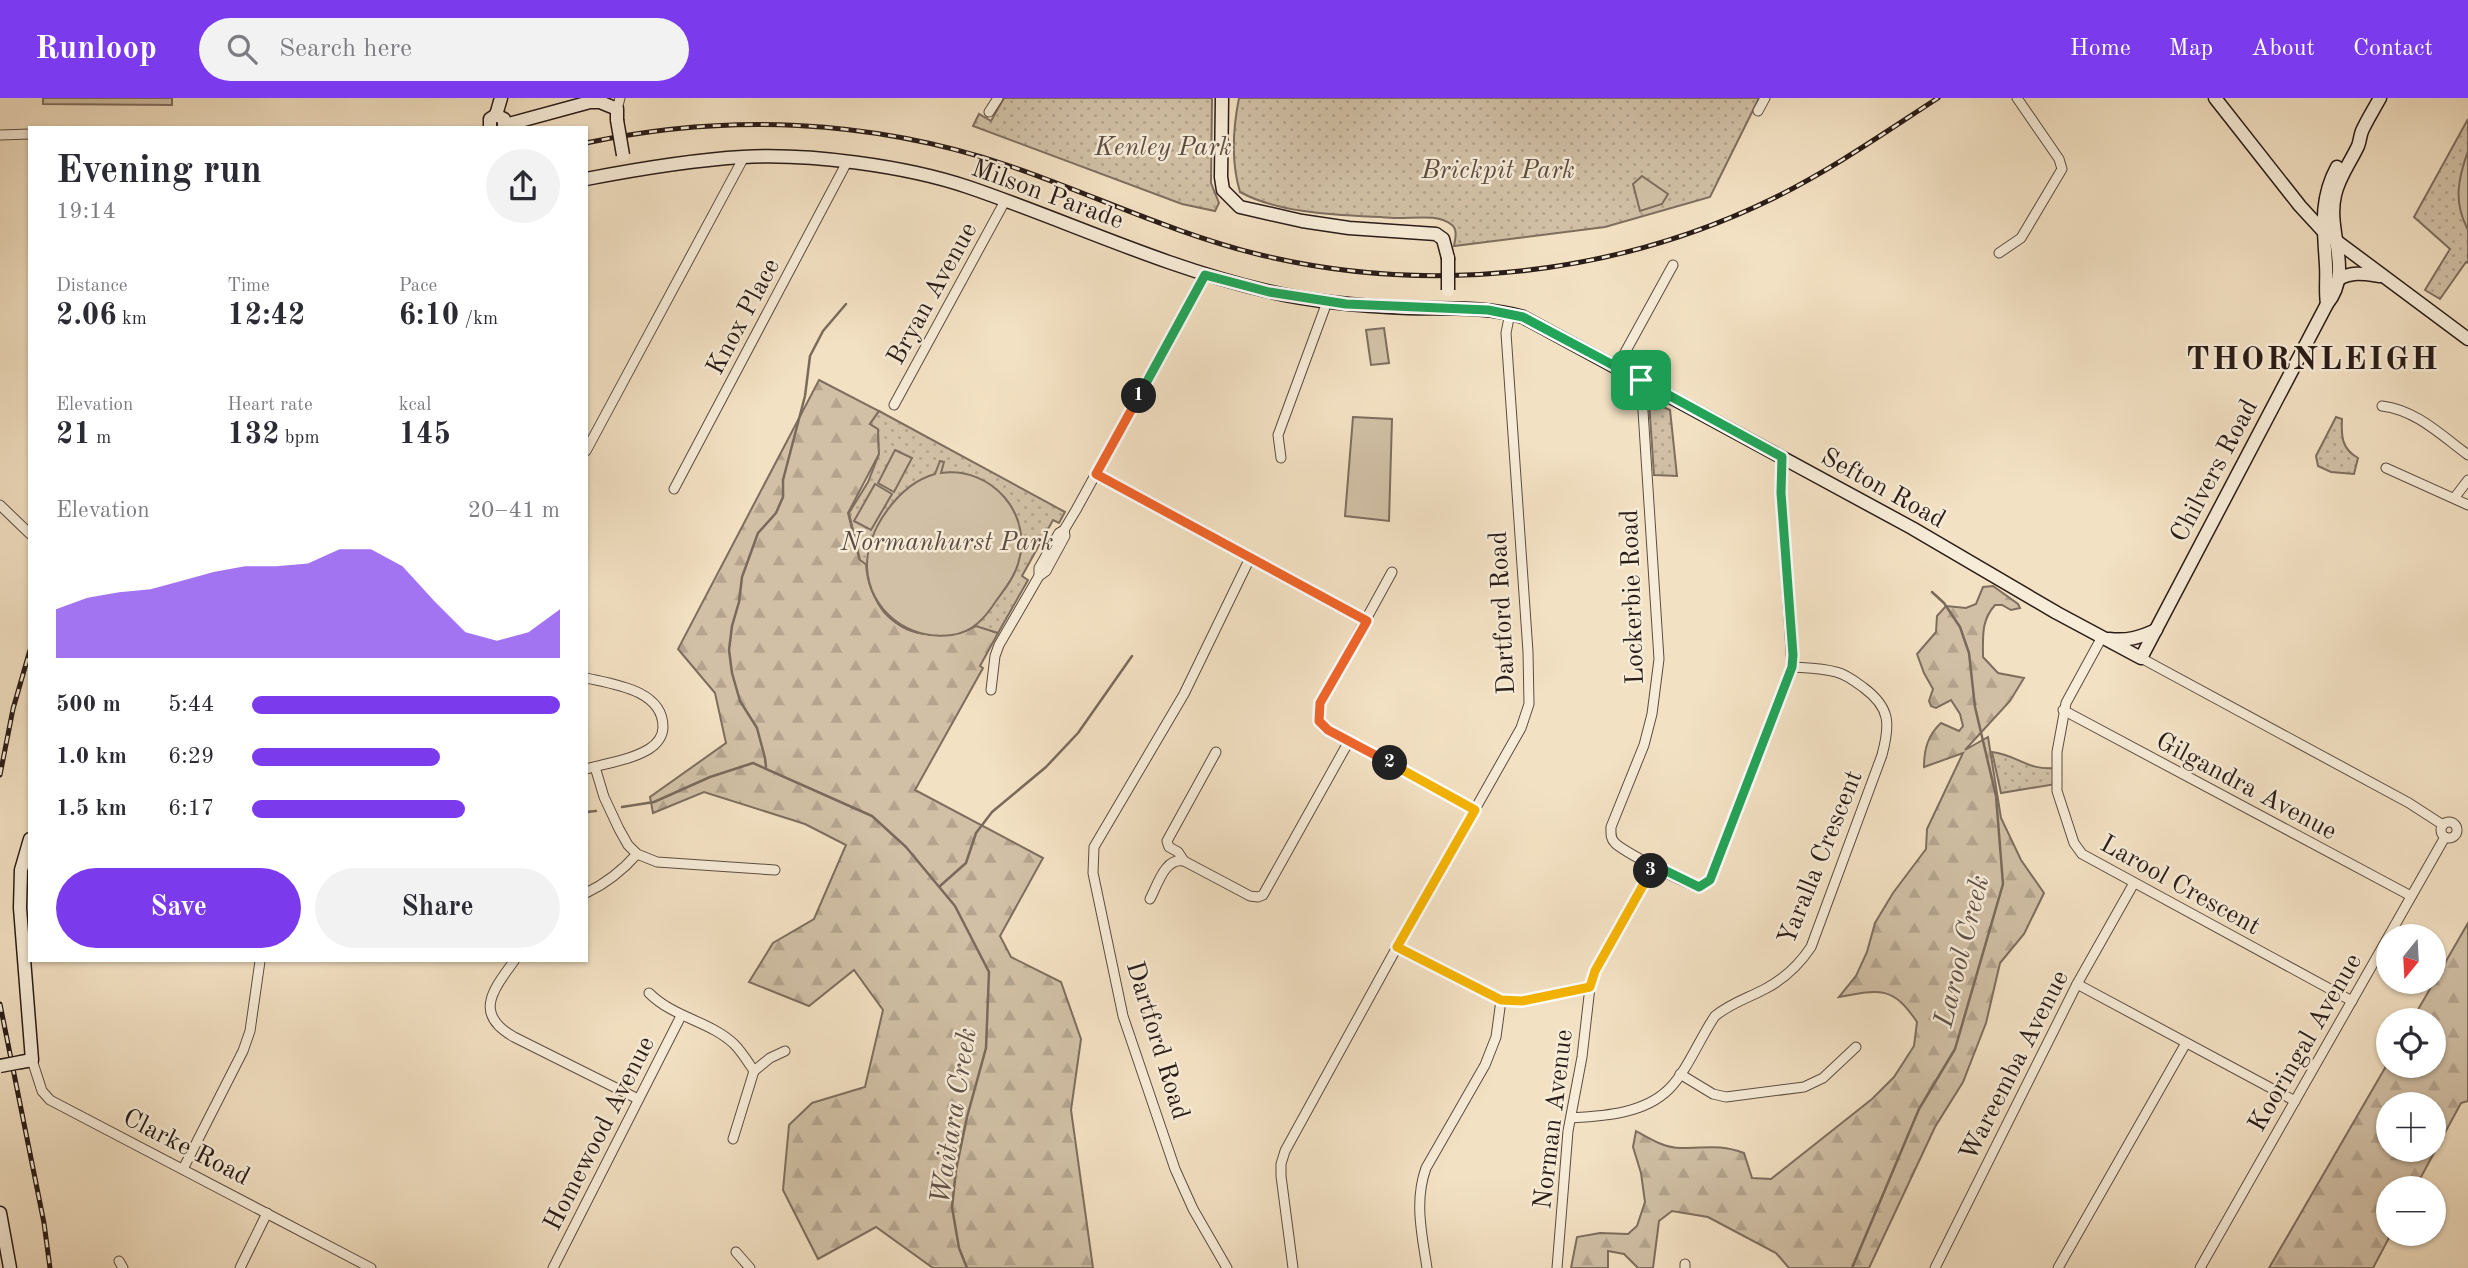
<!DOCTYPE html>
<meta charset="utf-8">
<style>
:root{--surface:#fff;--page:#f2f2f3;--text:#2b2b33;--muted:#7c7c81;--accent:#7c3aed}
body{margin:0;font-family:"Old Standard TT",serif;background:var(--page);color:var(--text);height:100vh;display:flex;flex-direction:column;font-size:26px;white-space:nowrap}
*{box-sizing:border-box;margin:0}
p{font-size:23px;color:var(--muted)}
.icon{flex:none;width:38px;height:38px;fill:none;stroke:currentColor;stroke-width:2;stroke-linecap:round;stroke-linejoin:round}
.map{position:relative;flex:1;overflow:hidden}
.drawer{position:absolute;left:28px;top:28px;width:560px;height:836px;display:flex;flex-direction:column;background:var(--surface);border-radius:0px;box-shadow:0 2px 5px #0004}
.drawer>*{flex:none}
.needle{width:46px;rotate:198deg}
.controls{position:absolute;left:2376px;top:826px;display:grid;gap:14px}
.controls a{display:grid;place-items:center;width:70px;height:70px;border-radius:50%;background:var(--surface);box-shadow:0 2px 5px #0004;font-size:35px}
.pin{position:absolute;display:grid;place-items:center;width:60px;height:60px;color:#fff;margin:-30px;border-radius:14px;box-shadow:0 4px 10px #0006}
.km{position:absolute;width:35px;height:35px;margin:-18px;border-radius:50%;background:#222;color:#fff;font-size:19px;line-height:35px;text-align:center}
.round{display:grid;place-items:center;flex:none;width:74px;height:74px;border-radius:37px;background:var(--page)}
.headline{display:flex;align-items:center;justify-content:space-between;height:119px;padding:0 28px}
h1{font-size:38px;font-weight:700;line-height:52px}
.figures{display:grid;grid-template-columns:repeat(3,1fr);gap:10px;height:119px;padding:7px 28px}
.figures div{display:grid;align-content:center}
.figures b{font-size:30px;font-weight:700}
.figures small{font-size:19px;font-weight:400}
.figures p{font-size:19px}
.chart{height:196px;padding:14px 28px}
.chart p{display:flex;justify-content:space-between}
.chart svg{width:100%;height:126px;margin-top:7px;fill:var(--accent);opacity:.7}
.button{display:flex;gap:14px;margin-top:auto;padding:14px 28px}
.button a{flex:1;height:80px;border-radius:42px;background:var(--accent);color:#fff;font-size:28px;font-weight:700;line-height:80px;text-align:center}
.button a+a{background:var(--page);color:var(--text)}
ul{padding:0 28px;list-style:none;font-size:23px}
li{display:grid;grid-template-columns:112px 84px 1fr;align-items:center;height:52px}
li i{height:18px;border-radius:9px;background:var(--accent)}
header{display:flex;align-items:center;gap:42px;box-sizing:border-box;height:98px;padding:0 35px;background:var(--accent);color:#fff}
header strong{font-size:33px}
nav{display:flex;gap:38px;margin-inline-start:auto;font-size:24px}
.search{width:490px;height:63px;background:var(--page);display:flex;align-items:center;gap:18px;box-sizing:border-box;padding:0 24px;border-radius:38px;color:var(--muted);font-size:26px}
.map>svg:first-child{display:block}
.forest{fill:url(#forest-firs);stroke:#7e6e5e;stroke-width:2;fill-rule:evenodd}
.park{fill:url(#park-dots);stroke:#7e6e5e;stroke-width:2}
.garden{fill:#d1c0a6;stroke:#7e6e5e;stroke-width:2}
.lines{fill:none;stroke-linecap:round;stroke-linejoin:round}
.stream{stroke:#7a6a5b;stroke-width:2.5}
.street-casing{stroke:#5c4d42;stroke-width:11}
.secondary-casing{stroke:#2a1c17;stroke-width:15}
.street{stroke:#f7ecd8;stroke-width:9}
.secondary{stroke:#f7ecd8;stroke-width:12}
.rail-casing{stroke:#2a1c17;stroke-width:5}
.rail{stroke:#f7ecd8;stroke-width:2.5;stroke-dasharray:8;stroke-linecap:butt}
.secondary-bridge-casing{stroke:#2a1c17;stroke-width:15;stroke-linecap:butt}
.secondary-bridge{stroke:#f7ecd8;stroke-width:12}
.split-1-casing{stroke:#fff;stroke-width:14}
.split-2-casing{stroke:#fff;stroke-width:14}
.split-3-casing{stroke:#fff;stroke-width:14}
.split-4-casing{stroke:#fff;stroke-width:14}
.split-1{stroke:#22a559;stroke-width:9}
.split-2{stroke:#f0652b;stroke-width:9}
.split-3{stroke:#f5b400;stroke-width:9}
.split-4{stroke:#22a559;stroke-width:9}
.labels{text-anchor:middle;stroke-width:5;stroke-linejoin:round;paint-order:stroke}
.park-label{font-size:26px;font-style:italic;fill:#5c4d42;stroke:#f7ecd8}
.street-label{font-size:26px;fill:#2a1c17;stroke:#f7ecd8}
.water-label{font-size:28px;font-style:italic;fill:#5f5045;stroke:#f7ecd8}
.district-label{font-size:33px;font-weight:bold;letter-spacing:2px;fill:#2a1c17;stroke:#f7ecd8}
</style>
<header>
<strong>Runloop</strong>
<div class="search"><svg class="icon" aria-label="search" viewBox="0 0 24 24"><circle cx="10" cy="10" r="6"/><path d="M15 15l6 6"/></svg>Search here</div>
<nav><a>Home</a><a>Map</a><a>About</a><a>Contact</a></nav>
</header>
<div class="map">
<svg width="2468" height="1170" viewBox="0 0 2468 1170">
<defs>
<pattern id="forest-firs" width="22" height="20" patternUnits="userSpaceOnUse" patternTransform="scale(1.75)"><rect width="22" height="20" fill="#d1c0a6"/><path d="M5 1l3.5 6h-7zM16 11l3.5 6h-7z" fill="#b4a48e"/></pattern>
<pattern id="park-dots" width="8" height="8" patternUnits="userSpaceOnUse" patternTransform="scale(1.75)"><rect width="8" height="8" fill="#d1c0a6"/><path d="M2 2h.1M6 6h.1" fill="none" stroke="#b4a48e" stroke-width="1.8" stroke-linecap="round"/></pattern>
</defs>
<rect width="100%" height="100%" fill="#f3e1c3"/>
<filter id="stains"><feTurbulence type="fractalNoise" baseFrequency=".00286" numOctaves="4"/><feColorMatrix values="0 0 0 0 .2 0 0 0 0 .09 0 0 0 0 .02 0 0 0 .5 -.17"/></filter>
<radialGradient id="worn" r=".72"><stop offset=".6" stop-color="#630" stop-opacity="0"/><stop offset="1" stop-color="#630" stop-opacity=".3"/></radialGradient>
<!-- forest -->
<g class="forest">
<path d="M819,282L879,313L870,326L878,331L879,356L848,415L859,461L866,466C868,502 895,539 935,536C948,535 964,525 977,528C984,529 991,533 998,535L980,568L983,570L915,692L1043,760L1000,838L1011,859L1061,884L1081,941L1071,1012L1093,1170H933L876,1129L818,1161L783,1092L789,1027L812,1005L865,989L883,912L854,872L809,908L749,884L773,845L814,821L846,747L805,726L704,694L653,715L650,699L726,645L715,595L678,551Z"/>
<path d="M1993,488L2018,506L2020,510L2011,512L2002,507H1995C1981,523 1983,538 1983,559L1998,575L2024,580L2010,603L1965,652L1988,639L2001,720L2021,762L2044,795L2024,836L2000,865L1986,925L1963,984L1935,1029L1869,1170H1789L1776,1155L1708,1119L1672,1113L1659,1123L1653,1170H1638L1624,1156L1608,1153V1170H1571L1577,1139L1600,1135L1628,1136L1637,1128L1645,1104L1641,1075L1633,1049L1636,1033C1650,1041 1666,1051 1683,1050C1707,1050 1720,1046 1744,1055L1752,1080L1771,1081L1872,1001L1894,979L1914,948L1917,924C1893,888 1880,891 1839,899L1856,878L1867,854L1875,825L1893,795L1926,751L1927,731L1963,655L1924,669C1924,651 1928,637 1941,625L1959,633L1963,628L1960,616L1951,602L1936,610L1931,608L1929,603L1933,591L1924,575L1917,556L1936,534L1937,518L1946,508L1966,510L1976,506L1983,489Z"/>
<path d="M2468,825V1003L2461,1005L2415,1090H2389V1136H2391L2373,1170H2269L2389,963V968H2434V922H2412ZM2389,1006H2434V1052H2389Z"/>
</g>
<!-- park -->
<g class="park">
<polygon points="1004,0 1212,0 1211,85 1219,105 1215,113 1182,106 973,28 979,16 991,23"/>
<path d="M1239,0H1759L1710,99L1605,129L1454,148C1455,142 1458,132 1452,127C1438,115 1411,121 1394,120C1346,117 1282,117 1240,94C1231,64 1233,30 1239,0Z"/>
<polygon points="2468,21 2468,165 2466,164 2440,201 2425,192 2450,151 2414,119"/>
<polygon points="1649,303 1670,312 1677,378 1654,377"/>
<path d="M879,313L1065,414L1059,425L1053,422L1022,478L1028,482L998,535L976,528C947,544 906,539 884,514C873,501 869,484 867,467L860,462L849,415L868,384L879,356L878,331L870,326Z"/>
<path d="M2336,319L2342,321C2341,339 2342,351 2358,360L2354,376L2331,374L2318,368L2316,358Z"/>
<path d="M1992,654C2018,657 2027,673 2056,670V686L2001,695Z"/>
</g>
<!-- garden -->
<g class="garden">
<polygon points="43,0 172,0 172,7 43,6"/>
<path d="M2468,53V132C2453,104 2458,81 2468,53Z"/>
<polygon points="1642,78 1668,96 1662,106 1640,113 1633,86"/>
<polygon points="1384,230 1389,265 1371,267 1366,232"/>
<polygon points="1353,319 1392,321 1389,423 1345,418"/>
<polygon points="895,352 912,360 894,394 878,385"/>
<path d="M940,363L944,364L941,375C992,368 1034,417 1018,466C1014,480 1004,492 996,503C985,520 973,534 952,537C909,543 869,513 867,469C866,432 899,386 935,376Z"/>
<polygon points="875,386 892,396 871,432 854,423"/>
</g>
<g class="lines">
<!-- stream -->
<g class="stream">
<polyline points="766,669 765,660 757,630 740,603 732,575 729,552 732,528 739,504 742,479 758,435 776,415 783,399 783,382 805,298 810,258 823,233 846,206"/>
<polyline points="622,709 654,704 710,679 753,665 872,718 906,749 955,808 989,874 986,950 967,1019 956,1072 952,1109 959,1150 967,1170"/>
<polyline points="586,714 596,713"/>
<polyline points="940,788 966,765 976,735 992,714 1046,669 1078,635 1132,558"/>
<polyline points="1852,1170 1919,1011 1955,951 2003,786 1996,698 1975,609 1969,555 1960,529 1944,505 1932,494"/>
</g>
<defs>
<g id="street">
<polyline points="617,11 620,0"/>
<polyline points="1758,13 1765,0"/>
<polyline points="989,14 998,0"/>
<polyline points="0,37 30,36"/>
<polyline points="1999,155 2021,140 2062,71 2059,61 2017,0"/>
<polyline points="1617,269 1673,167"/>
<path d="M1641,282L1659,561L1652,616L1644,647L1611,729C1611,735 1610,740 1615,745C1624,754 1686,786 1699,789L1710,782L1714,773L1792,569L1781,395V359"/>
<polyline points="894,307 1005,103"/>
<path d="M2382,308C2416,312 2441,337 2468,357"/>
<polyline points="586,353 744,59"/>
<polyline points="1281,360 1278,337 1327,204"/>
<polyline points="2386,370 2468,407"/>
<polyline points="1096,376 1367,523"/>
<polyline points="674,391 847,64"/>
<polyline points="2455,399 2468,382"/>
<polyline points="0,407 30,436"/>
<polyline points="1392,474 1320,605 1319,623 1328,632 1475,712"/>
<polyline points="1039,478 1046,473 1065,438 1064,432"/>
<polyline points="2102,539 2066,605 2057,654 2057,693 2074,745 2082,756 2352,903"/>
<polyline points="2141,560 2409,705 2443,727"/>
<path d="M586,580C613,586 663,592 663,629C663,638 657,646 649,651C631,662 607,665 586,671"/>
<polyline points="991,592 995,558 999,547 1039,478 1039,470 1059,435 1064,432 1076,412 1205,177"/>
<polyline points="2063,612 2411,798"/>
<polyline points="595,669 604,699 619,731 628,747 637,756 657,764 775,772"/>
<circle cx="2449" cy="732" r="8"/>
<polyline points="1184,763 1178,754 1169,749 1167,743 1216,654"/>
<path d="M586,795C607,785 622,773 637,756"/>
<path d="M1150,801C1158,786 1165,759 1184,763L1250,798L1258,799L1263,797L1349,643"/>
<polyline points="1397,849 1501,902 1522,903 1590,889"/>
<path d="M514,863C493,892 473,916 514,939L638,1001"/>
<polyline points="2077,886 2295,1003"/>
<path d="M649,895C674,920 710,923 734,946C742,954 748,964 754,973L733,1041"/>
<polyline points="32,962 42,993 50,1002 371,1170"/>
<polyline points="754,973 770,960 785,953"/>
<polyline points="1680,976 1713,996 1726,999 1804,989 1823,980 1856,949"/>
<path d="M1571,1020C1603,1018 1644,1016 1669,991C1687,973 1700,940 1715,918C1731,905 1748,900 1765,891C1784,881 1799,867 1811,849L1882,657C1890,627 1891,610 1864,590C1856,584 1846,576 1836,574C1822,570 1807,570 1792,569"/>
<polyline points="183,1071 243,953 250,933 260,863"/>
<polyline points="736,1154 750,1170"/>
<polyline points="119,1163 123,1170"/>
<polyline points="1685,1166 1685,1170"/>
<polyline points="240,1170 267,1115"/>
<polyline points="553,1170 681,918"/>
<polyline points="1227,1170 1193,1111 1175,1071 1123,918 1093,775 1094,749 1184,596 1250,460"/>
<polyline points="1293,1170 1281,1078 1281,1066 1285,1053 1397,849 1521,630 1529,606 1528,554 1506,235 1510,215"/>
<path d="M1427,1170C1422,1137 1414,1103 1426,1070L1485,967L1496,939L1501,902"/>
<polyline points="1557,1170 1568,1033 1582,959 1590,889 1595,873 1654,767"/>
<polyline points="1935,1170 2077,886 2134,785"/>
<polyline points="2058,1170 2186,945"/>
<polyline points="2200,1170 2445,739"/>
</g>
<g id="secondary">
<polyline points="1222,0 1221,79 1223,92 1240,109 1302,123 1349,130 1436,136 1443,141 1448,160"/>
<polyline points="2215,0 2300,108 2323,133 2468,241"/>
<polyline points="496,17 501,0"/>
<polyline points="505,27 590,4 600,4 617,11 617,22"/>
<polyline points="490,30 490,21 496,17 504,21 504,30"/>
<path d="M586,81C638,71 691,62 743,59C808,55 906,68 968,89C1068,123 1163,169 1267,193C1313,204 1361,208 1408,210C1447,211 1486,208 1523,219L1912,430L2057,515L2141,560L2327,206C2354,173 2326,134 2335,97C2339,79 2350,65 2358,48C2360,43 2360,38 2362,33C2367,22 2374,11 2380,0"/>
<path d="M2339,181C2353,173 2365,176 2380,178"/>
<path d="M2327,206C2325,192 2327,180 2326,167C2324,132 2319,102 2337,69"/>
<path d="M2109,541C2127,543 2139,540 2156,532"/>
<polyline points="21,964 32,962 20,810 21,772 30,741"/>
<polyline points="0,1115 10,1170"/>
</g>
</defs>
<!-- street casing -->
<use href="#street" class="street-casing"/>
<!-- secondary casing -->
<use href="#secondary" class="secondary-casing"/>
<!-- street -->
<use href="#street" class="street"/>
<!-- secondary -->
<use href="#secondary" class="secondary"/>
<defs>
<g id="rail">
<path d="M586,45C727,15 870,21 1007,67C1092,96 1174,136 1261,157C1432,198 1617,177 1774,100C1831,72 1884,35 1938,0"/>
<polyline points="0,677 13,611 30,552"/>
<polyline points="0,906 44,1125 50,1170"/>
</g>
</defs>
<!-- rail casing -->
<use href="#rail" class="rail-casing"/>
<!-- rail -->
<use href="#rail" class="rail"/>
<defs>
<g id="secondary-bridge">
<polyline points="617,22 623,57"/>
<polyline points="1448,160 1448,192"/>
<polyline points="0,968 21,964"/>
</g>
</defs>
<!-- secondary-bridge casing -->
<use href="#secondary-bridge" class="secondary-bridge-casing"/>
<!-- secondary-bridge -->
<use href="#secondary-bridge" class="secondary-bridge"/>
</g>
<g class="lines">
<defs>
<polyline id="split-1" points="1139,298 1205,177 1269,194 1346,206 1488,212 1523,219 1641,282"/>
<polyline id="split-2" points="1139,298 1096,376 1367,523 1320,605 1319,623 1328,632 1390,665"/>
<polyline id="split-3" points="1390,665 1475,712 1397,849 1501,902 1522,903 1590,889 1595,873 1651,773"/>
<polyline id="split-4" points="1641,282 1782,359 1781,395 1793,557 1792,569 1710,782 1699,789 1654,767 1651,773"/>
</defs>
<!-- split-1 casing -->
<use href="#split-1" class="split-1-casing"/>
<!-- split-2 casing -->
<use href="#split-2" class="split-2-casing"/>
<!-- split-3 casing -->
<use href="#split-3" class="split-3-casing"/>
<!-- split-4 casing -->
<use href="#split-4" class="split-4-casing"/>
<!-- split-1 -->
<use href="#split-1" class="split-1"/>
<!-- split-2 -->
<use href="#split-2" class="split-2"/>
<!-- split-3 -->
<use href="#split-3" class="split-3"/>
<!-- split-4 -->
<use href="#split-4" class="split-4"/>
</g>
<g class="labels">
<!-- park labels -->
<g class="park-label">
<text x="1163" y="57">Kenley Park</text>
<text x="1498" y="80">Brickpit Park</text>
<text x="947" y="452">Normanhurst Park</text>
</g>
<!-- street labels -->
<g class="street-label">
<text transform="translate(1048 95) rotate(20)" y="9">Milson Parade</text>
<text transform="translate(931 195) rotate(-61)" y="9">Bryan Avenue</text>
<text transform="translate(742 218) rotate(-62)" y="9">Knox Place</text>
<text transform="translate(2213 372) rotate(-62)" y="9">Chilvers Road</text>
<text transform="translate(1884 389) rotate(29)" y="9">Sefton Road</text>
<text transform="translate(1631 499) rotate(-92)" y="9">Lockerbie Road</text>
<text transform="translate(1501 515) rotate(-93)" y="9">Dartford Road</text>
<text transform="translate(2247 687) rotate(28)" y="9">Gilgandra Avenue</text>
<text transform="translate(1819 759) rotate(-68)" y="9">Yaralla Crescent</text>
<text transform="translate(2181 786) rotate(29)" y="9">Larool Crescent</text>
<text transform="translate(1159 942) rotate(73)" y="9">Dartford Road</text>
<text transform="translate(2304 944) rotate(-60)" y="9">Kooringal Avenue</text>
<text transform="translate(2013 967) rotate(-63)" y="9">Wareemba Avenue</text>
<text transform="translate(1552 1021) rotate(-83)" y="9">Norman Avenue</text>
<text transform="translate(598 1035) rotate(-63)" y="9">Homewood Avenue</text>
<text transform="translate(187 1048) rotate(27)" y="9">Clarke Road</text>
</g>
<!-- water labels -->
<g class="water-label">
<text transform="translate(1960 853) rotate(-76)" y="10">Larool Creek</text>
<text transform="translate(952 1018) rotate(-81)" y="10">Waitara Creek</text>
</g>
<!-- district labels -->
<g class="district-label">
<text x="2313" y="271">THORNLEIGH</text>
</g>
</g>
<rect width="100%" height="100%" filter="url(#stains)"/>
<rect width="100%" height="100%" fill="url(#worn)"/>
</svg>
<div class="controls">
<a><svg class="needle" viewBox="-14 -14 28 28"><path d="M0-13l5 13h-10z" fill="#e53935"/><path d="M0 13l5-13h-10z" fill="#7c7c81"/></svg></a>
<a><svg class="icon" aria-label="locate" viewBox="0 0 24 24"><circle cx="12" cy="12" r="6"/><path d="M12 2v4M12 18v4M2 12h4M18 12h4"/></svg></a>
<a>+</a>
<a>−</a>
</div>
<div class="pin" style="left:1641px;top:282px;background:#1e9e55"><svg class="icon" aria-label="arrive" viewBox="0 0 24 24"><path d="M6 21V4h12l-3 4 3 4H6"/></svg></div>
<b class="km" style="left:1139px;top:298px">1</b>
<b class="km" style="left:1390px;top:665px">2</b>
<b class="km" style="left:1651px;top:773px">3</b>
<section class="drawer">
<div class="headline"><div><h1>Evening run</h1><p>19:14</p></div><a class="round"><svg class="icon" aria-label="share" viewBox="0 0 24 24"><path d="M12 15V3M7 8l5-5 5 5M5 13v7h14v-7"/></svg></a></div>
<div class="figures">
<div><p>Distance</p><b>2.06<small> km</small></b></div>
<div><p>Time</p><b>12:42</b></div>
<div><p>Pace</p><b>6:10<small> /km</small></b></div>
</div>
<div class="figures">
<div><p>Elevation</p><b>21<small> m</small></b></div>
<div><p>Heart rate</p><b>132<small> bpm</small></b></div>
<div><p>kcal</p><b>145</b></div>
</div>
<div class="chart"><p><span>Elevation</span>20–41 m</p>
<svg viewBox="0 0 160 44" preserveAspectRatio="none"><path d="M0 44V27L10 23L20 21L30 20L40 17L50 14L60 12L70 12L80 11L90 6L100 6L110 12L120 24L130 35L140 38L150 35L160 27V44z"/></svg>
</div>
<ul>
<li><b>500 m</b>5:44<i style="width:100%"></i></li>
<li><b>1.0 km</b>6:29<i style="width:61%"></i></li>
<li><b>1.5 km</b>6:17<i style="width:69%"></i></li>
</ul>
<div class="button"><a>Save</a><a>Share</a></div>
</section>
</div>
